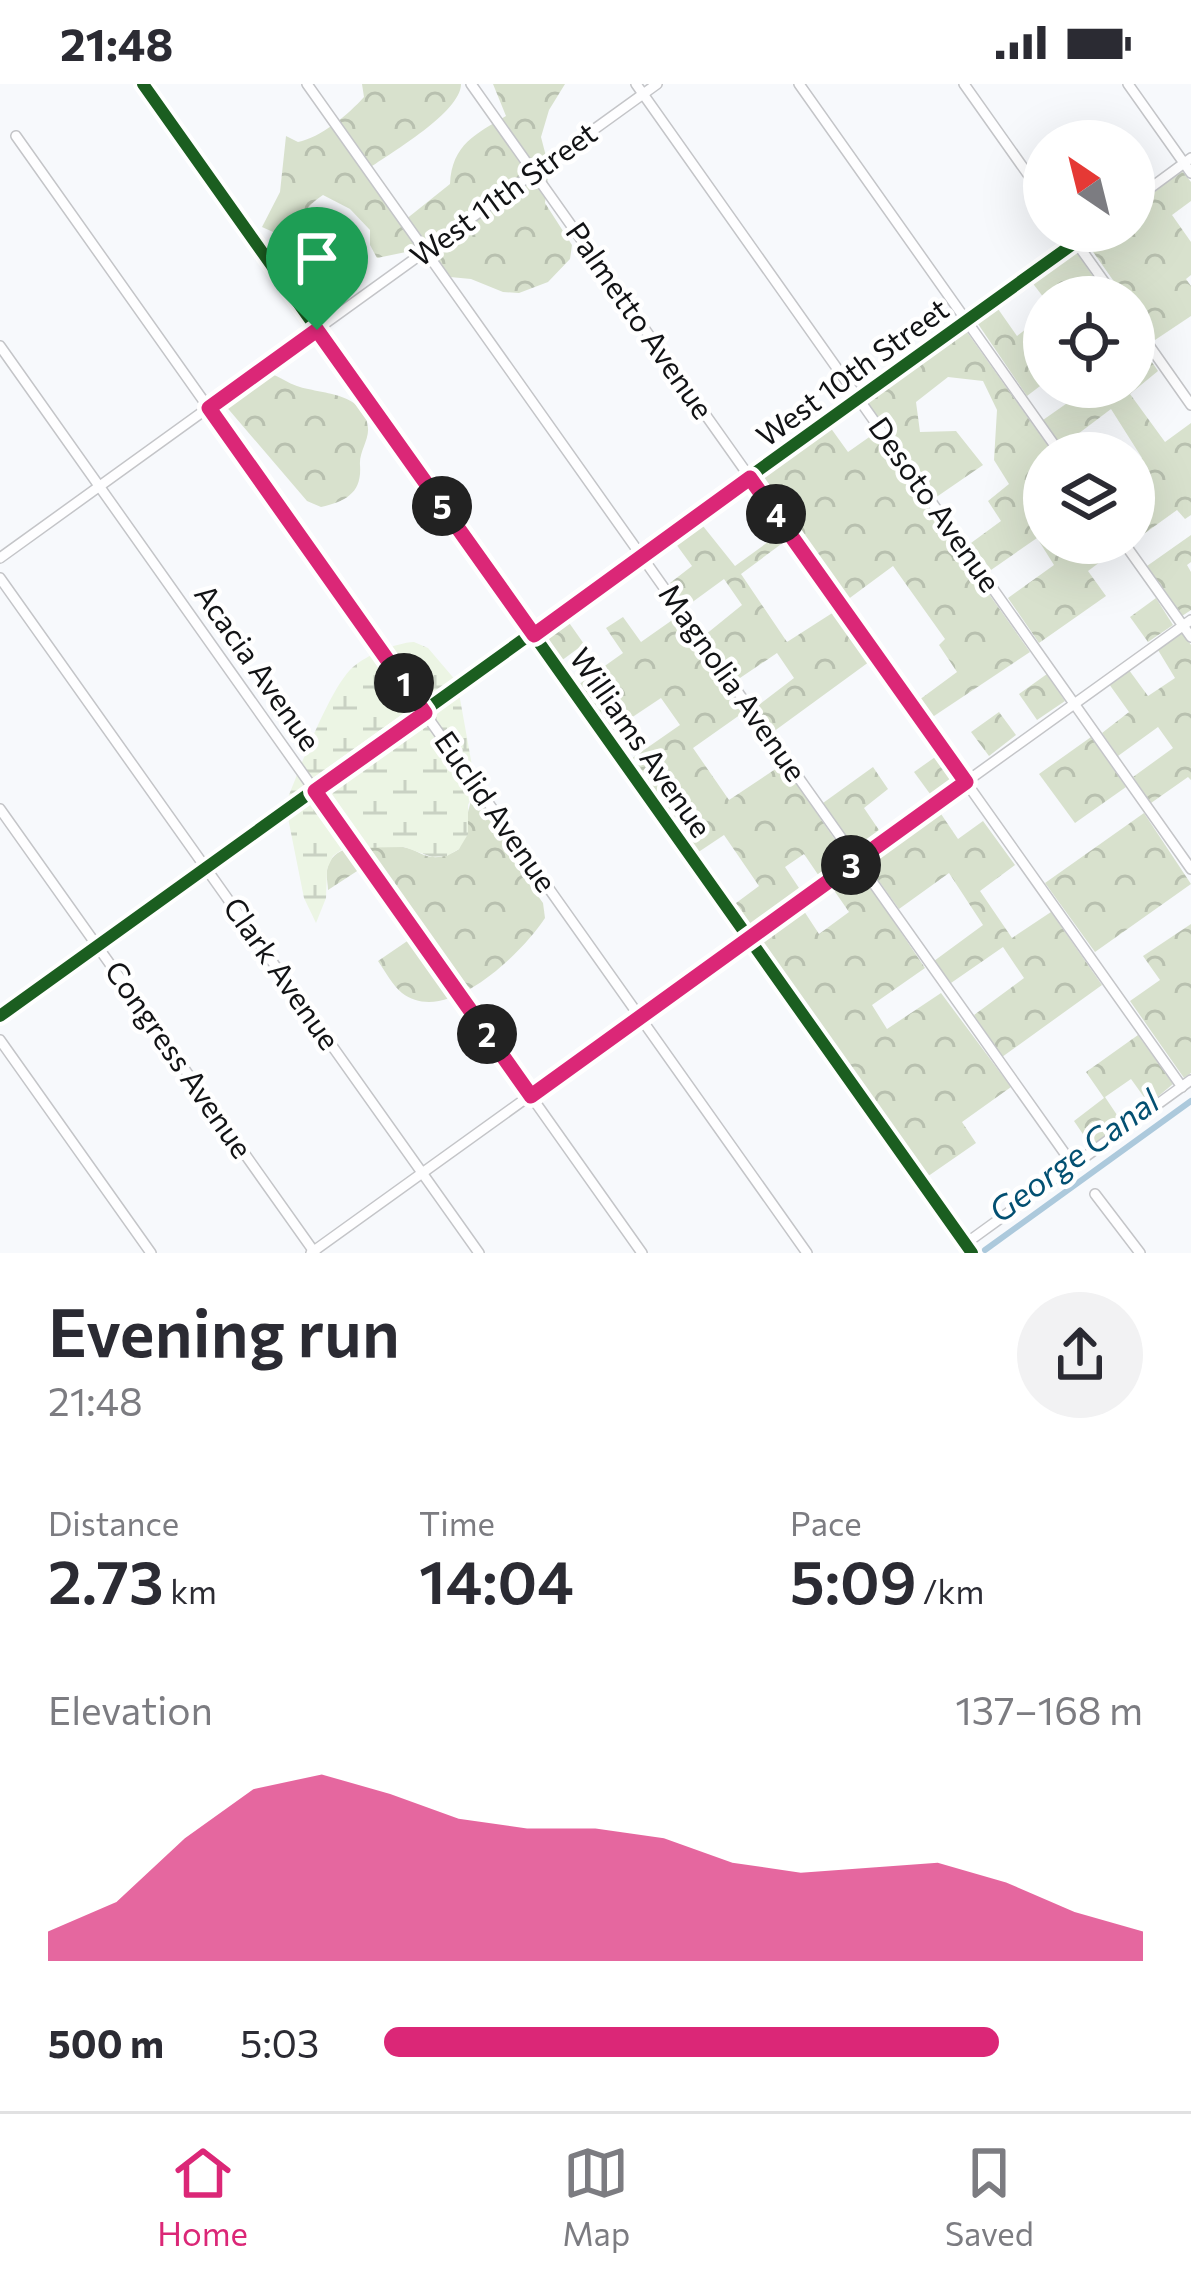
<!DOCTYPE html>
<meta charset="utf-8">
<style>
:root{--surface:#fff;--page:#f2f2f3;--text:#2b2b33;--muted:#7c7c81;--line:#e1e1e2;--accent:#db2777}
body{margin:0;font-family:Commissioner,sans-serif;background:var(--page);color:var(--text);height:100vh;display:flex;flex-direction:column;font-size:45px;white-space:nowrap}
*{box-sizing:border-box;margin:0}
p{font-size:39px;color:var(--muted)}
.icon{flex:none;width:66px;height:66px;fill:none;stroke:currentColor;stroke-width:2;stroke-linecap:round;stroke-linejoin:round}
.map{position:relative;height:1169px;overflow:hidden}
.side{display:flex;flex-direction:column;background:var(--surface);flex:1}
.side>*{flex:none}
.needle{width:78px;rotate:325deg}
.buttons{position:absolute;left:1023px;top:36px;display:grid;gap:24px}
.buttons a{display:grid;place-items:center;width:132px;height:132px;border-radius:50%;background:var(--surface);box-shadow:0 12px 48px #0002;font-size:60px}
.pin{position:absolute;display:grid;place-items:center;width:102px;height:102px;color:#fff;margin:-123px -51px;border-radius:50% 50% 50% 0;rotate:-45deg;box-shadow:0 0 12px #0007}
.pin .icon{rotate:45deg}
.km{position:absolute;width:60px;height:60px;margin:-30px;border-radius:50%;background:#222;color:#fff;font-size:33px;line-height:60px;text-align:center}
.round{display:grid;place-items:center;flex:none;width:126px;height:126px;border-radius:63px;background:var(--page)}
.overview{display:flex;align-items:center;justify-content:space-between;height:204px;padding:0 48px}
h1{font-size:66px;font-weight:600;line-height:90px}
.figures{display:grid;grid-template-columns:repeat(3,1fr);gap:18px;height:204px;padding:12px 48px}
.figures div{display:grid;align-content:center}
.figures b{font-size:60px;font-weight:600}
.figures small{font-size:33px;font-weight:400}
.figures p{font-size:33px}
.chart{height:336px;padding:24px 48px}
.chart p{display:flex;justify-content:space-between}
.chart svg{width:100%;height:216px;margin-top:12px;fill:var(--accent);opacity:.7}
ul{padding:0 48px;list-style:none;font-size:39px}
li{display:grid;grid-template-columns:192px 144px 1fr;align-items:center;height:90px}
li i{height:30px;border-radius:15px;background:var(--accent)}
.status{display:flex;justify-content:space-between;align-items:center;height:84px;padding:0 60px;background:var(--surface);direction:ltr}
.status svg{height:33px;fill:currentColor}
.dock{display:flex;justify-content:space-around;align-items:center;height:168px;border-top:3px solid var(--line);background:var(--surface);font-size:33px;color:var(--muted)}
.dock a{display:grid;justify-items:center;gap:6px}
.dock .current{color:var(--accent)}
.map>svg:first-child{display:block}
.forest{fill:url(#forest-crowns)}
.wetland{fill:url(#wetland-marsh)}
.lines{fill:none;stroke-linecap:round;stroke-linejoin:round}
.canal{stroke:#acc9dc;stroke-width:6}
.minor-casing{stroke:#c4c5c8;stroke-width:12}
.minor{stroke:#fefeff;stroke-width:9}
.cycleway-casing{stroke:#fff;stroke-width:20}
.cycleway{stroke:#1b5e20;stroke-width:12}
.route-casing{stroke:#fff;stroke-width:24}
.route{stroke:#db2777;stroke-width:15}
.labels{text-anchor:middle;stroke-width:9;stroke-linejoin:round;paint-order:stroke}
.street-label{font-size:30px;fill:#121315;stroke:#fff}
.water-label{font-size:33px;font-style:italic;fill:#035072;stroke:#fff}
</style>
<div class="status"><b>21:48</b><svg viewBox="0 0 49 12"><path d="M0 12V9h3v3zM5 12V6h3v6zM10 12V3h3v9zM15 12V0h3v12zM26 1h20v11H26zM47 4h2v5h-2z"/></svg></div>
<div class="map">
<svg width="1191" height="1169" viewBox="0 0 1191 1169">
<defs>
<pattern id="forest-crowns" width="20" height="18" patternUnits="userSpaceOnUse" patternTransform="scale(3)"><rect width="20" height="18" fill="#d8e1cd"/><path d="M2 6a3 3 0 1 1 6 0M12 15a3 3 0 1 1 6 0" fill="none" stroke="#b8c0af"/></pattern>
<pattern id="wetland-marsh" width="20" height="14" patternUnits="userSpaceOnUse" patternTransform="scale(3)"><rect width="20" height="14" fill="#ecf5e4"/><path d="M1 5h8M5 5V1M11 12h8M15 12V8" fill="none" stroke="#c9d1c3"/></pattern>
</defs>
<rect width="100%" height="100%" fill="#f7f9fc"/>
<!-- forest -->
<g class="forest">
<path d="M362,0H461C461,28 392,68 368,85L405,136L450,100C452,60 476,50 506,32L493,0H565L549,26L541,53L549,84L545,119L572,161L570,175L548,198L519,209L503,208L471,195L450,193L406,168L377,174L370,161V146L350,125L323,111C305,122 299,140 282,152L262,143L280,108L286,52L298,58C320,54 349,30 364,13Z"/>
<polygon points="1182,87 1191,98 1191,117 1172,131 1191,158 1191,191 1186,195 1191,202 1191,232 1155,256 1134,226 1134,213 1125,213 1086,158 1101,147 1134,147 1134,123"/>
<polygon points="1075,166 1107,213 1044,214 1031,197"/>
<polygon points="996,222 1017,252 1044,231 1044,299 1027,312 976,237"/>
<polygon points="967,248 1053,369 1044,369 1044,459 1117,459 1120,463 1088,487 1106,512 1039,559 1008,514 1054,481 1037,454 991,486 971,459 1001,437 988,417 1009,400 994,376 997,326 983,297 948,293 916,318 920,348 956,347 983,381 935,414 867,318"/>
<polygon points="1134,252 1158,287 1130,310 1165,358 1191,339 1191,431 1185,435 1177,426 1134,457 1134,380 1142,374 1111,325 1062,362 1043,336 1090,303 1134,303"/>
<path d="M274,291C283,295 292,301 300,303C323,310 366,309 368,344C369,356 359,368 360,381C362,408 347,417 321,423L307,417L224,320Z"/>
<polygon points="830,343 848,368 875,349 1030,568 928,636 915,619 957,588 939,561 945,555 893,482 843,519 758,396"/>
<polygon points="699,437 735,482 779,450 784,458 741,490 787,558 837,526 873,575 773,648 755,624 794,594 777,569 737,596 705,551 742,521 724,495 687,522 670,499 692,482 673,456"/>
<polygon points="1191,451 1191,478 1187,481 1191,488 1191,526 1182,532 1147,482"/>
<polygon points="1156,514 1173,541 1148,558 1130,533"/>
<polygon points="678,532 744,628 693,664 729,716 783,680 849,776 821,795 804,770 785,783 801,807 749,846 732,822 759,802 724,751 697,769 631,675 680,641 661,614 610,648 578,601 623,569 606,544 623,533 641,558"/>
<polygon points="565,533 584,560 561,577 542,552"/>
<polygon points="1182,548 1191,561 1191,696 1188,693 1151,719 1133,693 1173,664 1158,643 1118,672 1102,649 1129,628 1109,600 1129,586 1148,612 1175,594 1158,566"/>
<polygon points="1047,590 1065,617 1037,636 1019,610"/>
<polygon points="999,628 1016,651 989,672 971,648"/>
<polygon points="1091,653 1126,703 1075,739 1039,690"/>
<polygon points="938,671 956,696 933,714 914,688"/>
<polygon points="873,683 888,705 864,724 883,752 858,769 823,719"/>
<path d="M476,704L517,783L543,819L545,834C523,868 447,944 402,909C393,902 385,887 378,877L422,847L374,776L328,806C328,800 326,793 327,787C330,756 381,759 403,763C413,764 422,772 432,773C442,774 451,770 459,765C466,744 467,723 476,704Z"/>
<polygon points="939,727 958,755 983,737 1015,781 980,807 1012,854 1051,828 1102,901 1002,973 974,931 1024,894 1003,863 951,899 934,877 983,841 949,789 899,825 866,779"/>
<polygon points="1144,729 1191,800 1095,868 1045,799"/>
<polygon points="854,785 860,787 925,884 872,921 887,945 941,909 1011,1003 962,1038 976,1059 924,1095 755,856 802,824 819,850 849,828 831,802"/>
<polygon points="1191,840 1191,989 1184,994 1130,917 1160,896 1143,872"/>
<polygon points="1138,951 1173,1000 1149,1020 1131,995 1105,1013 1123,1040 1091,1062 1074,1037 1104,1014 1086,988"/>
</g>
<!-- wetland -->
<path class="wetland" d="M414,558L428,564L457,598L476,704L468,721V750L459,765L447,772L432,773L404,763L344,764L333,772L327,785L326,814L316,839L304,814L286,724L289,711C301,681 331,602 353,583C367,571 395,559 414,558Z"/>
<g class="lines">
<!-- canal -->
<polyline class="canal" points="985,1166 1191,1017"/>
<defs>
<g id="minor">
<polyline points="143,0 972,1169"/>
<polyline points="307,0 1073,1081"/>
<polyline points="471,0 1182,1003"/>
<polyline points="636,0 1191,785"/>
<polyline points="799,0 1060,369"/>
<polyline points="964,0 1044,113"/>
<polyline points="1128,0 1191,89"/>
<polyline points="16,52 807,1169"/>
<polyline points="1134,116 1191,74"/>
<polyline points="1068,147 1115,213"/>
<polyline points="1134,240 1191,321"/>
<polyline points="0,262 642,1169"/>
<polyline points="1124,459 1191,553"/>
<polyline points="0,474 657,0"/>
<polyline points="0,494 479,1169"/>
<polyline points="0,725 315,1169"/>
<polyline points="0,932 1091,147"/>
<polyline points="0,956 151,1169"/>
<polyline points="1095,1110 1140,1169"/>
<polyline points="965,1160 1191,996"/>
<polyline points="311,1169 1191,536"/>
</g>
</defs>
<!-- minor casing -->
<use href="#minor" class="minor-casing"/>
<!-- minor -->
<use href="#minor" class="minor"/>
<defs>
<g id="cycleway">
<polyline points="143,0 972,1169"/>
<polyline points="0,932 1091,147"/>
</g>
</defs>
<!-- cycleway casing -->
<use href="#cycleway" class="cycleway-casing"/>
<!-- cycleway -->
<use href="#cycleway" class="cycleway"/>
</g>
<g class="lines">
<defs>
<polygon id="route" points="317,246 534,551 750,394 966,698 531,1012 315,707 425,629 209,324"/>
</defs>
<!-- route casing -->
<use href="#route" class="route-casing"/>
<!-- route -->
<use href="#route" class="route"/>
</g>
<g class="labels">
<!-- street labels -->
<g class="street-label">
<text transform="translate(504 111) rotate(-36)" y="10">West 11th Street</text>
<text transform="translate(639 237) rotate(55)" y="10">Palmetto Avenue</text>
<text transform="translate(853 289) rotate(-36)" y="10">West 10th Street</text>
<text transform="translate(934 421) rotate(55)" y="10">Desoto Avenue</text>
<text transform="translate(257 584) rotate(55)" y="10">Acacia Avenue</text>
<text transform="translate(732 599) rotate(55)" y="10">Magnolia Avenue</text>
<text transform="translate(640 659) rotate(55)" y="10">Williams Avenue</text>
<text transform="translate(495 728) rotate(55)" y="10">Euclid Avenue</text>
<text transform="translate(281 890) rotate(55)" y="10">Clark Avenue</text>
<text transform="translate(178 976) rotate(55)" y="10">Congress Avenue</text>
</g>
<!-- water labels -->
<g class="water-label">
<text transform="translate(1074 1072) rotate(-36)" y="12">George Canal</text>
</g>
</g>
</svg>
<div class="buttons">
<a><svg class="needle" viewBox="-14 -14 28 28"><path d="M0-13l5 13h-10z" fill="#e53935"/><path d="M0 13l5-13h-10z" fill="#7c7c81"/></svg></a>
<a><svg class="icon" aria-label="locate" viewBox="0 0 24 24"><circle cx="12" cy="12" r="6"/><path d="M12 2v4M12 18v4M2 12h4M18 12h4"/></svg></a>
<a><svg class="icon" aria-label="layers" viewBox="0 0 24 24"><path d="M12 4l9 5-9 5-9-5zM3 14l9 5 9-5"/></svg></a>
</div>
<div class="pin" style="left:317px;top:246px;background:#1e9e55"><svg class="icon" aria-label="arrive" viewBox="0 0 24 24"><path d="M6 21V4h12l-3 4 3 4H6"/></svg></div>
<b class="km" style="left:404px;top:599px">1</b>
<b class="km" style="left:487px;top:950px">2</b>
<b class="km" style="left:851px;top:781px">3</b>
<b class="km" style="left:776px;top:430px">4</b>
<b class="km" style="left:442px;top:422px">5</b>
</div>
<section class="side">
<div class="overview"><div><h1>Evening run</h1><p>21:48</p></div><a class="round"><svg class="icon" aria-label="share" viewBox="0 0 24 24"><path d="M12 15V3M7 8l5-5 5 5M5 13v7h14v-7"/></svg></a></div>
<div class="figures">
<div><p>Distance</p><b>2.73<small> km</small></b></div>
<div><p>Time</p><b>14:04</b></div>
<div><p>Pace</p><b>5:09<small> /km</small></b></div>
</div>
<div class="chart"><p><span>Elevation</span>137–168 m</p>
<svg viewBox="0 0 160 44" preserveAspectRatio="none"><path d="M0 44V38L10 32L20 19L30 9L40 6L50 10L60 15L70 17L80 17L90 19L100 24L110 26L120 25L130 24L140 28L150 34L160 38V44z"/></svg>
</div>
<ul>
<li><b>500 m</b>5:03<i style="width:81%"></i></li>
</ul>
</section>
<nav class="dock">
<a class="current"><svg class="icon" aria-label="home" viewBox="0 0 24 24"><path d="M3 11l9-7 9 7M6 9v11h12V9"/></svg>Home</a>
<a><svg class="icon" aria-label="map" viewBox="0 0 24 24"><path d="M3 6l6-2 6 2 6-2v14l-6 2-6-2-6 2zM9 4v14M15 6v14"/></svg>Map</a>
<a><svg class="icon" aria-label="saved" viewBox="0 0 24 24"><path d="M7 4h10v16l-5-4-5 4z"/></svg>Saved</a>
</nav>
